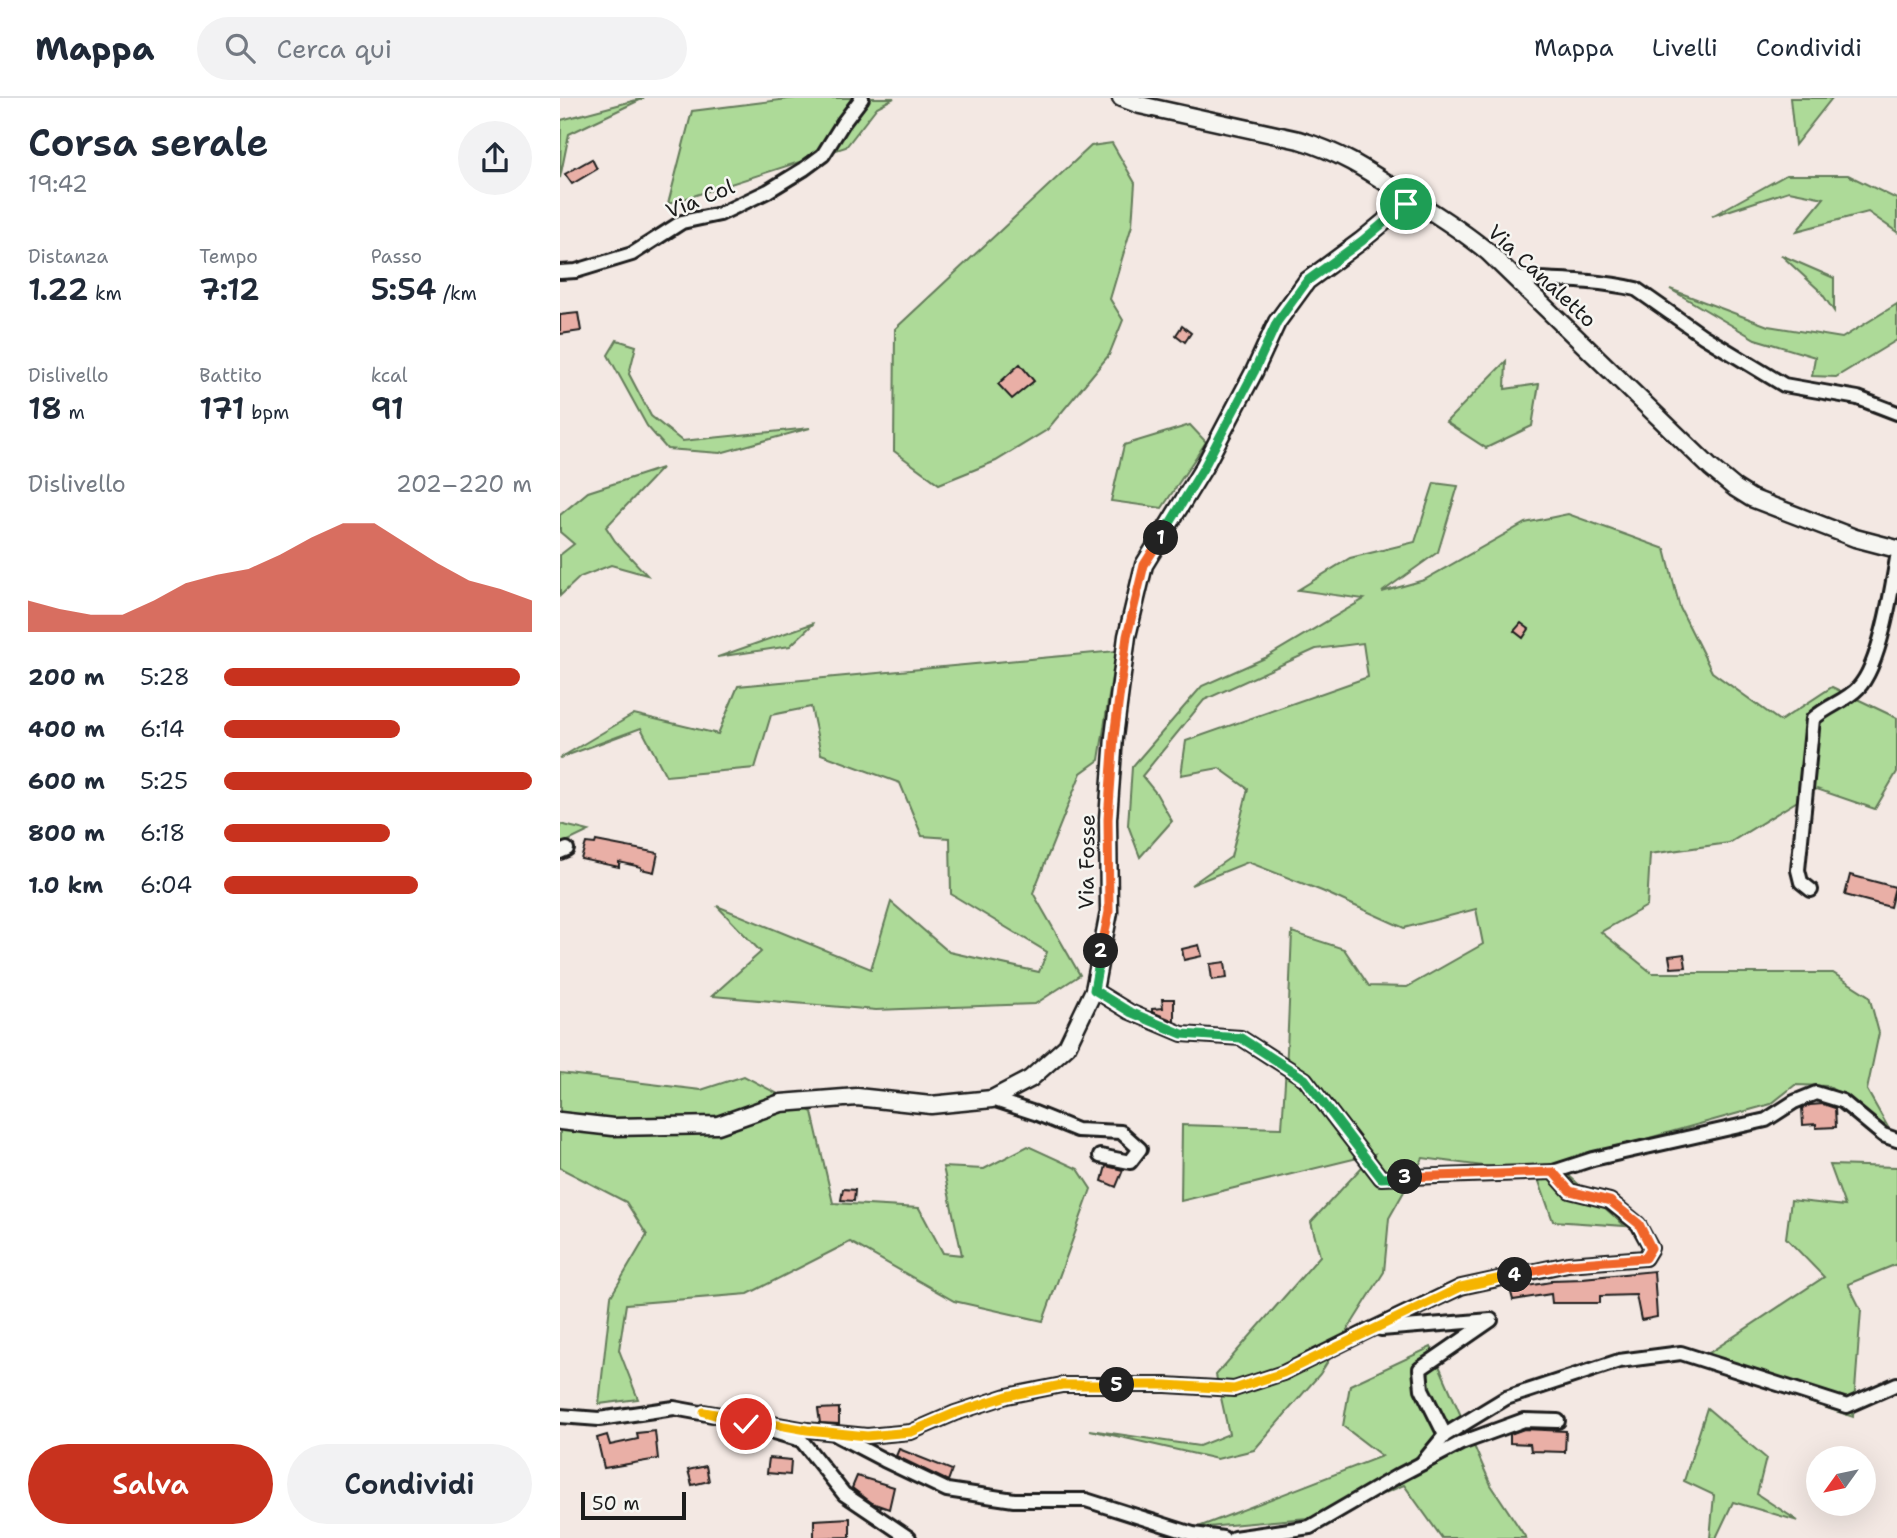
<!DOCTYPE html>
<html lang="it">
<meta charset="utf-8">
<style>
:root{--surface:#fff;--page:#f2f2f3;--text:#1f2937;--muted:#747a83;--line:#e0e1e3;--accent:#c8321e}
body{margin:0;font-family:"Shantell Sans",sans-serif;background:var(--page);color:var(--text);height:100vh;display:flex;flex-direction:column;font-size:26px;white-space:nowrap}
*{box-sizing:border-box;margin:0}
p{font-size:23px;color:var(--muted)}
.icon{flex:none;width:38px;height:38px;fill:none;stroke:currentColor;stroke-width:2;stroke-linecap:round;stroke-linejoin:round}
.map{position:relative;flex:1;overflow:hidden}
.panel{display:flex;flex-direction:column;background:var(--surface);width:560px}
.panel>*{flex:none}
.needle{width:46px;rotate:237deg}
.tools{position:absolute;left:1246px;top:1348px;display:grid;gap:14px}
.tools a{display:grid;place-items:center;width:70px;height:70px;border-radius:50%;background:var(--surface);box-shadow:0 7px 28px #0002;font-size:35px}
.scale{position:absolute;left:21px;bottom:18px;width:105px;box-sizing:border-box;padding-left:7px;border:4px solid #1c1c1c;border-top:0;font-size:19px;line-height:24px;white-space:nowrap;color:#1c1c1c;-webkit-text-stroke:5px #f6f6f2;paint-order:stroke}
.pin{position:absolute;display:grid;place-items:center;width:60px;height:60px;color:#fff;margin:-30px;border:4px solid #fff;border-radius:50%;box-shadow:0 2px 7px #0007}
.km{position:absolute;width:35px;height:35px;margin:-18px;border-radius:50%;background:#222;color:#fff;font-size:19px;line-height:35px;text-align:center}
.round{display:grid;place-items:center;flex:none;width:74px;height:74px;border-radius:37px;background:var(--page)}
.headline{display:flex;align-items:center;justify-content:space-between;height:119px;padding:0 28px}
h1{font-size:38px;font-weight:600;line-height:52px}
.metrics{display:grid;grid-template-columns:repeat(3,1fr);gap:10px;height:119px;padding:7px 28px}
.metrics div{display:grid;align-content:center}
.metrics b{font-size:30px;font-weight:600}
.metrics small{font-size:19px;font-weight:400}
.metrics p{font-size:19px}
.chart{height:196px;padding:14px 28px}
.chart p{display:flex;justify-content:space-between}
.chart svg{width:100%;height:126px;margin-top:7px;fill:var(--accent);opacity:.7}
.cta{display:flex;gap:14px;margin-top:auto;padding:14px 28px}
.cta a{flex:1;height:80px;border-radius:42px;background:var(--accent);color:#fff;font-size:28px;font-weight:600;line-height:80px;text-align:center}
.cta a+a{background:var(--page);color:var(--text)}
ul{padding:0 28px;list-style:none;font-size:23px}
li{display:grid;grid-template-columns:112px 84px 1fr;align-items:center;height:52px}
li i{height:18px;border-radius:9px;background:var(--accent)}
header{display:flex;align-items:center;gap:42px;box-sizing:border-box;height:98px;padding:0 35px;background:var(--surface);border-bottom:2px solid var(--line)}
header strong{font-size:33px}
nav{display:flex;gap:38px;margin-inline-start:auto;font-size:24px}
.search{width:490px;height:63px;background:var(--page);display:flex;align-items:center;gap:18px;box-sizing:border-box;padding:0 24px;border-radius:38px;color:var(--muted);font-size:26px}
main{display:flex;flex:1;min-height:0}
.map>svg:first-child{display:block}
.green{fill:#adda98;stroke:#647b5a;stroke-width:2}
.building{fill:#e9afa6;stroke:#1c1c1c;stroke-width:2}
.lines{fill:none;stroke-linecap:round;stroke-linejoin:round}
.minor-casing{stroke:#1c1c1c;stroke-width:18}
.tertiary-casing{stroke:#1c1c1c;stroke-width:21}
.minor{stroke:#f6f6f2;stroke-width:12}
.tertiary{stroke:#f6f6f2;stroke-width:16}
.split-1-casing{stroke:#fff;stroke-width:14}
.split-2-casing{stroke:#fff;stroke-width:14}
.split-3-casing{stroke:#fff;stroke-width:14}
.split-4-casing{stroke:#fff;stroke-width:14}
.split-5-casing{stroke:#fff;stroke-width:14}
.split-6-casing{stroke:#fff;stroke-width:14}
.split-1{stroke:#22a559;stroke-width:9}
.split-2{stroke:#f0652b;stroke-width:9}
.split-3{stroke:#22a559;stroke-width:9}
.split-4{stroke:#f0652b;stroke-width:9}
.split-5{stroke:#f5b400;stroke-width:9}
.split-6{stroke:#f5b400;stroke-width:9}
.labels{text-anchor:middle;stroke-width:5;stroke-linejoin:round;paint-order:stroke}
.street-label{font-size:21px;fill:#1c1c1c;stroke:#f6f6f2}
</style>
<header>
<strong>Mappa</strong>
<div class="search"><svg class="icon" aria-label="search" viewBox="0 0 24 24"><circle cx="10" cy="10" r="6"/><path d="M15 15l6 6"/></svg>Cerca qui</div>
<nav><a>Mappa</a><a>Livelli</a><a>Condividi</a></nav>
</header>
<main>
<section class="panel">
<div class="headline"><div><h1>Corsa serale</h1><p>19:42</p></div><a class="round"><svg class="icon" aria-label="share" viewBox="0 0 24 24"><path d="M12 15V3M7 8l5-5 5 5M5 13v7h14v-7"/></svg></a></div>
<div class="metrics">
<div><p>Distanza</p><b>1.22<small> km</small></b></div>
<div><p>Tempo</p><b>7:12</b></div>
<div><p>Passo</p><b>5:54<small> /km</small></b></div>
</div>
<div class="metrics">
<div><p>Dislivello</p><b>18<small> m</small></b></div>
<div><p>Battito</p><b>171<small> bpm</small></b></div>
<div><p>kcal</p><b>91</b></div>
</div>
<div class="chart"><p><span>Dislivello</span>202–220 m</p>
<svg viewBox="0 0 160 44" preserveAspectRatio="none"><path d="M0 44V33L10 36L20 38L30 38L40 33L50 27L60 24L70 22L80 17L90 11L100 6L110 6L120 13L130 20L140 26L150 29L160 33V44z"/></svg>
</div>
<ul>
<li><b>200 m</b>5:28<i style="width:96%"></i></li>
<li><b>400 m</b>6:14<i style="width:57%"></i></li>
<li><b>600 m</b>5:25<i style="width:100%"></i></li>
<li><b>800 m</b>6:18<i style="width:54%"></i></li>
<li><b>1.0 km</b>6:04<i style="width:63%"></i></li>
</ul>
<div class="cta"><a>Salva</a><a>Condividi</a></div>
</section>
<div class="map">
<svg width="1337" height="1440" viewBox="0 0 1337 1440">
<rect width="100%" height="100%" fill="#f3e8e3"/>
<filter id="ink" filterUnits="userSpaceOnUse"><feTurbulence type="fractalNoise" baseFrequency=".0143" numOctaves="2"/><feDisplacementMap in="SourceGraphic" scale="14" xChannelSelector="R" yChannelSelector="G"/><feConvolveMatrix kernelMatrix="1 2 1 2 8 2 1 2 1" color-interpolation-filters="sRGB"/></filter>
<g filter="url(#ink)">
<!-- green -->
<g class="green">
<polygon points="84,0 9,36 0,80 1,22"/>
<polygon points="236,0 334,0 317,9 286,49 108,106 132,13"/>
<polygon points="1230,0 1272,0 1235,47"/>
<polygon points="552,45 575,85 572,127 550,201 563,222 549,257 487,332 436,363 379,386 334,353 335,231 531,48"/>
<polygon points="1226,77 1288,77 1337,101 1337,134 1308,114 1237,133 1264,100 1229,93 1152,118"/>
<polygon points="1221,157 1274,180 1274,213 1260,193"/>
<polygon points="1110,191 1208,228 1282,240 1337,206 1337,242 1276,279 1252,278 1255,259 1195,241"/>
<polygon points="57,242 76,248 69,276 91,318 122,343 250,330 160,355 107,351 87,328 48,257"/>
<polygon points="946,263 945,291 979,286 972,328 926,350 886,324"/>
<polygon points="630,327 646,344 602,410 551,403 564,347"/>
<polygon points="102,370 46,429 55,443 87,477 51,467 20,479 0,498 0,457 14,446 0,434 0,417 28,394"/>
<polygon points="874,385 898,388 878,454 822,494 864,482 965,425 1008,416 1105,451 1120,510 1152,574 1220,623 1272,589 1337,620 1337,674 1315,711 1257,691 1169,745 1090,756 1087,808 1041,834 1092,875 1273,875 1309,898 1319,935 1307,992 1329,1031 1268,988 1235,987 1211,1006 996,1066 1065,1128 993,1123 976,1075 863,1060 829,1120 824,1174 760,1276 694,1352 657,1361 530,1332 639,1348 669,1336 656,1277 760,1158 751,1124 814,1056 621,1103 622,1027 722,1030 727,953 732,834 784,851 809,888 847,889 923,846 916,811 844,830 762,793 688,764 631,787 671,759 688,691 659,670 621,677 626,643 808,579 803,545 756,551 644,602 582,678 596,695 612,723 580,759 568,727 572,669 642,588 705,560 804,501 738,492 790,460 855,444"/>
<polygon points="254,525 230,548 157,559 158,559"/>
<polygon points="556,553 539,662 521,675 473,795 520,877 475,906 316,912 152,898 201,854 157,808 311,871 331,804 389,854 479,874 487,854 391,796 390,740 362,738 340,685 261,656 251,609 211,617 195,670 106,678 81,630 0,660 74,616 158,636 178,588"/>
<polygon points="0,726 29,733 0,747"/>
<polygon points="0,975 141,992 184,978 252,1014 273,1105 359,1110 383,1155 402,1157 383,1069 424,1071 468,1048 518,1071 531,1091 483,1223 394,1203 290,1144 188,1196 66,1206 59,1252 78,1301 39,1306 51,1198 87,1137 66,1104 0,1070"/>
<polygon points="1270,1067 1337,1069 1337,1166 1288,1186 1301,1212 1293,1319 1134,1265 1264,1179 1226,1140 1231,1102 1285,1108"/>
<polygon points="871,1249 931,1387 966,1440 882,1440 844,1387 770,1418 636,1430 822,1358 783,1328 790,1287"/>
<polygon points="1147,1310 1206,1360 1197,1396 1238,1423 1173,1404 1156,1440 1150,1440 1154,1397 1124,1383"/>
</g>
<!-- building -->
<g class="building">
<polygon points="32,61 37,71 12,86 5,76"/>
<polygon points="18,215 21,233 0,236 0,217"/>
<polygon points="622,228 631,235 625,244 616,237"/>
<polygon points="460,266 474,283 452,301 438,286"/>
<polygon points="961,525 969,531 963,540 954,533"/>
<polygon points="36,743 98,755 94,774 81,771 81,769 59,764 59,769 21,761 26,745 35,746"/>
<polygon points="1290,777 1335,789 1330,809 1285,797"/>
<polygon points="639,847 642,858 624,862 622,851"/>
<polygon points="1124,856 1126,869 1111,870 1109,858"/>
<polygon points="665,864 667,880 652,882 650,866"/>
<polygon points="602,901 614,901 614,923 592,914 592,911 603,910"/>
<polygon points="1263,1006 1275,1010 1276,1029 1256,1030 1256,1026 1243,1027 1242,1010 1250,1007"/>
<polygon points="546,1068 563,1072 556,1089 542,1083"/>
<polygon points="283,1091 295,1092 294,1103 281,1102"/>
<polygon points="1094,1173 1097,1219 1081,1222 1076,1197 1040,1198 1040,1205 992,1205 991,1196 953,1202 950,1191 991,1184 991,1182 1023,1181 1023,1180"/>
<polygon points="279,1310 279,1326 260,1325 258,1311"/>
<polygon points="964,1331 1006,1333 1005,1354 971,1353 970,1346 950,1345 950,1336"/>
<polygon points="95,1333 98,1361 44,1370 37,1340 47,1337 50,1347 78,1341 77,1335"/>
<polygon points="339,1351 392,1372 388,1383 336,1358"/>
<polygon points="209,1360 231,1362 230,1377 207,1375"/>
<polygon points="146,1368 149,1383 132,1387 128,1372"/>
<polygon points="297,1378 334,1389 329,1411 312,1405 292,1390"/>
<polygon points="290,1420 290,1439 254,1440 254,1422"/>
</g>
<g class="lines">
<defs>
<g id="minor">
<polyline points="0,174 16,173 72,156 122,124 160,116 208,93 244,71 263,57 283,25 302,0"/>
<path d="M955,180C995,182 1037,182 1076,191L1143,238L1224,287L1298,300L1337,315"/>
<polyline points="0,754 7,751"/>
<path d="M1251,792L1241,784L1238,772L1253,621C1267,608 1286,603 1298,590C1320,568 1332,491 1337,460"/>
<polyline points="534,892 570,914 622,936 681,940 745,981 821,1080 993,1074"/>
<polyline points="432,1001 475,1015 517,1032 561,1034 580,1051 570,1064 540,1058"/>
<polyline points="821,1231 931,1222 860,1271 862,1291 885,1337"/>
<polyline points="144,1314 247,1332 307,1338 351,1334 395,1315 447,1298 502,1287 606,1287 674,1291 723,1275 810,1232 901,1189 1008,1166 1085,1160 1091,1150 1078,1126 1050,1103 1010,1093 993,1074 1033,1061 1206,1022 1234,1004 1256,995 1282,1003 1323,1037 1337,1042"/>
<polyline points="0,1318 39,1321 114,1310 152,1317"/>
<polyline points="207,1332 241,1342 284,1396 349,1440"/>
<polyline points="278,1338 324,1362 387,1392 454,1402 526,1402 633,1436 663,1440"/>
<polyline points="862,1365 885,1337 946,1300 1059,1263 1121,1255 1287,1308 1337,1286"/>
<polyline points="674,1440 750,1429 836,1379 901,1345 964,1322 998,1323"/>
</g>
<g id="tertiary">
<path d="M561,0L580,7L739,42C784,55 814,77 853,102C879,118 904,134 928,154L1151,370L1175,390L1191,400L1295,440L1337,451"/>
<polyline points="0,1023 53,1029 158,1027 221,1005 297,999 371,1007 432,1001 470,981 507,948 534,892 549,814 548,721 554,639 567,538 584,467 644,369 694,274 717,224 747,183 801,143 852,101"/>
</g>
</defs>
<!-- minor casing -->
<use href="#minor" class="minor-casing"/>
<!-- tertiary casing -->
<use href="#tertiary" class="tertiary-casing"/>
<!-- minor -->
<use href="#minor" class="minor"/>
<!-- tertiary -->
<use href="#tertiary" class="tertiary"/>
</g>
</g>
<g class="lines" filter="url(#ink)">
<defs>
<polyline id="split-1" points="601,440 644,369 694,274 717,224 747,183 802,143 846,106"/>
<polyline id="split-2" points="541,853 549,814 548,721 554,639 567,538 584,467 601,440"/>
<polyline id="split-3" points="541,853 534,892 570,914 622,936 681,940 745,981 821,1080 845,1079"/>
<polyline id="split-4" points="845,1079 993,1074 1010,1093 1050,1103 1079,1126 1091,1150 1085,1160 1008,1166 955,1177"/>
<polyline id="split-5" points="557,1287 606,1287 674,1291 723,1275 901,1189 955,1177"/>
<polyline id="split-6" points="186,1326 144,1314 247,1332 307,1338 351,1334 395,1315 447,1298 502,1287 557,1287"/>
</defs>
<!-- split-1 casing -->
<use href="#split-1" class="split-1-casing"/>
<!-- split-2 casing -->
<use href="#split-2" class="split-2-casing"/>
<!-- split-3 casing -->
<use href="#split-3" class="split-3-casing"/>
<!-- split-4 casing -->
<use href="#split-4" class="split-4-casing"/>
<!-- split-5 casing -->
<use href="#split-5" class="split-5-casing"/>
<!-- split-6 casing -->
<use href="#split-6" class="split-6-casing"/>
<!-- split-1 -->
<use href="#split-1" class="split-1"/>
<!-- split-2 -->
<use href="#split-2" class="split-2"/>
<!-- split-3 -->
<use href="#split-3" class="split-3"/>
<!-- split-4 -->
<use href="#split-4" class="split-4"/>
<!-- split-5 -->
<use href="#split-5" class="split-5"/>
<!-- split-6 -->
<use href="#split-6" class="split-6"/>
</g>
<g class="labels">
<!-- street labels -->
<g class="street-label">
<text transform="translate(140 101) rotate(-22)" y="7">Via Col</text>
<text transform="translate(982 178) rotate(43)" y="7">Via Canaletto</text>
<text transform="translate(527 764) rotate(-89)" y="7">Via Fosse</text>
</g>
</g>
</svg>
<div class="tools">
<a><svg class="needle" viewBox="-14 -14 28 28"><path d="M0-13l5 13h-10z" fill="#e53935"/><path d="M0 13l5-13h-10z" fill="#747a83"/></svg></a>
</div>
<div class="scale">50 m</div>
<div class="pin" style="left:846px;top:106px;background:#1e9e55"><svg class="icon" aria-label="arrive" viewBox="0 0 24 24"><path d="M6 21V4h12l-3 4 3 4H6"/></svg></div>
<div class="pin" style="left:186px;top:1326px;background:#d93025"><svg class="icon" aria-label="check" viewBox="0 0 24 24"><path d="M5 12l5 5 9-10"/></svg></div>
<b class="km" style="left:601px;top:440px">1</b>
<b class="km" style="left:541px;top:853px">2</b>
<b class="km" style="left:845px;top:1079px">3</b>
<b class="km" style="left:955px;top:1177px">4</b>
<b class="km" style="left:557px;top:1287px">5</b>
</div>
</main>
